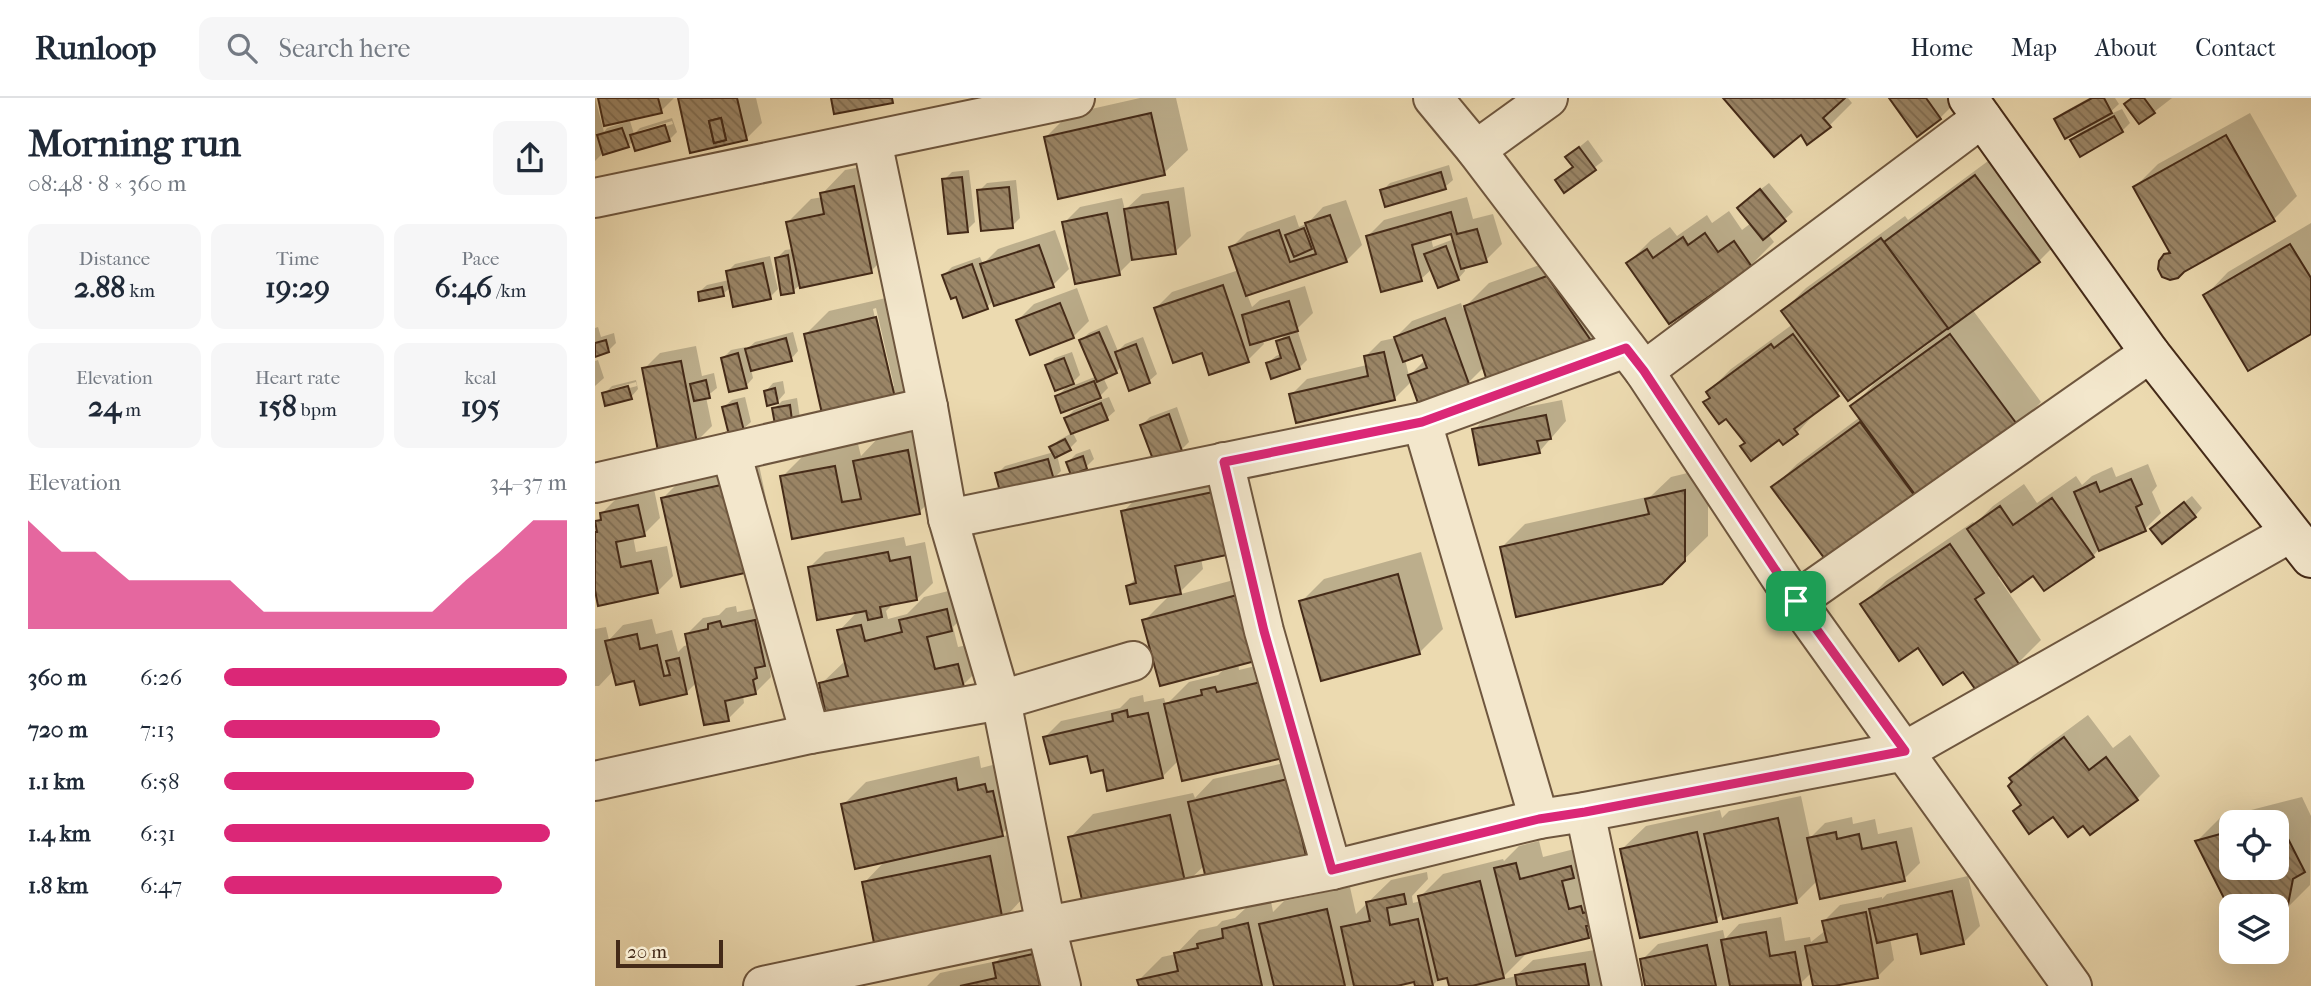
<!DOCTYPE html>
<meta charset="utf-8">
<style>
:root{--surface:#fff;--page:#f6f6f7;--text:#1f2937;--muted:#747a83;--line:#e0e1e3;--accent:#db2777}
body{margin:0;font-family:"IM FELL French Canon",serif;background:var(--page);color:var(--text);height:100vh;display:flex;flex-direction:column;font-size:26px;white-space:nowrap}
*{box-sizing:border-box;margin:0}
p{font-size:23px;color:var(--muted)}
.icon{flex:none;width:38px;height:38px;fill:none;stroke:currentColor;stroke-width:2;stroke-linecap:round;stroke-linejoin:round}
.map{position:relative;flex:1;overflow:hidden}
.details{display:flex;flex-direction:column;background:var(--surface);width:595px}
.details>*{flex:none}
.fabs{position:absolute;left:1624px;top:712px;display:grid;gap:14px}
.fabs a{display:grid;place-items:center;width:70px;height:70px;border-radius:14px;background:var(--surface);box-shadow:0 7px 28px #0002;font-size:35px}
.scale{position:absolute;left:21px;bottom:18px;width:107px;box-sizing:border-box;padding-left:7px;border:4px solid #442a18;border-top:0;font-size:19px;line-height:24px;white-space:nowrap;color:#442a18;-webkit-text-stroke:5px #f3e7cc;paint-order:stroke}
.pin{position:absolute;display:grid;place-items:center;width:60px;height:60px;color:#fff;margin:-30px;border-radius:14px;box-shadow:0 4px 10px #0006}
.round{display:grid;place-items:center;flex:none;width:74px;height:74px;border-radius:14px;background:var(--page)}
.head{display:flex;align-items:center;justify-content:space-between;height:119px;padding:0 28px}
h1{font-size:38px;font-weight:800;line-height:52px}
.figures{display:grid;grid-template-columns:repeat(3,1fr);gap:10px;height:119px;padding:7px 28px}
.figures div{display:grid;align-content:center;border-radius:14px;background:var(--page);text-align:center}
.figures b{font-size:30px;font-weight:800}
.figures small{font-size:19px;font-weight:400}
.figures p{font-size:19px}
.chart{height:196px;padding:14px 28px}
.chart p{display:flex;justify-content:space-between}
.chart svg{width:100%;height:126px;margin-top:7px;fill:var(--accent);opacity:.7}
ul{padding:0 28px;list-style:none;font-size:23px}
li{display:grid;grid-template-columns:112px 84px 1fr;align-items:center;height:52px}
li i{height:18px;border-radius:9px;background:var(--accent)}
header{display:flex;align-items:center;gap:42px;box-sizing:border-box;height:98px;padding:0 35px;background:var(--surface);border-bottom:2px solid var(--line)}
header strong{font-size:33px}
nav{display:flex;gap:38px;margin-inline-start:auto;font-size:24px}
.search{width:490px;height:63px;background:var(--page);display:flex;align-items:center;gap:18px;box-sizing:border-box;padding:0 24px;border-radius:14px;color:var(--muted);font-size:26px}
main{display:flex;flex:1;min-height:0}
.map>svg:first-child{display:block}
.shadow{fill:#0003;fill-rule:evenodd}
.building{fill:url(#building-back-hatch);stroke:#442a18;stroke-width:2;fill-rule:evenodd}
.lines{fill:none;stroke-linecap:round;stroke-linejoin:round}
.street-casing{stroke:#6e563e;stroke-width:42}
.secondary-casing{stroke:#442a18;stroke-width:42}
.street{stroke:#f3e7cc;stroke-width:38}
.secondary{stroke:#f3e7cc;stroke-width:38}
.route-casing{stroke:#fff;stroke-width:14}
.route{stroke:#db2777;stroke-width:9}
</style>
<header>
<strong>Runloop</strong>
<div class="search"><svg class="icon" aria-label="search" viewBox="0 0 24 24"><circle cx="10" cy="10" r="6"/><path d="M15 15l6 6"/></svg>Search here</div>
<nav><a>Home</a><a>Map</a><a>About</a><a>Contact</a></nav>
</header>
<main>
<section class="details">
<div class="head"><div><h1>Morning run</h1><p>08:48 · 8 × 360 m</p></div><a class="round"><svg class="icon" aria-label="share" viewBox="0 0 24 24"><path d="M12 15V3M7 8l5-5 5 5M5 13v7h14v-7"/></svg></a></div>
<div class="figures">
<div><p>Distance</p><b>2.88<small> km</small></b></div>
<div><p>Time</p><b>19:29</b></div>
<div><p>Pace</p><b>6:46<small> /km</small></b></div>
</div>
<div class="figures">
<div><p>Elevation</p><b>24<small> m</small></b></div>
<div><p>Heart rate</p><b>158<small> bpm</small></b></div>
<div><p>kcal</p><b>195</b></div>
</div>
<div class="chart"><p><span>Elevation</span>34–37 m</p>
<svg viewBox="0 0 160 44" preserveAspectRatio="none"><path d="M0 44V6L10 17L20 17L30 27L40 27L50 27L60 27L70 38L80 38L90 38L100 38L110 38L120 38L130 27L140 17L150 6L160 6V44z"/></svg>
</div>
<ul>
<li><b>360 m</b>6:26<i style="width:100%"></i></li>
<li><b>720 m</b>7:13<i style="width:63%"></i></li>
<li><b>1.1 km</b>6:58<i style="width:73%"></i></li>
<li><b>1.4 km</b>6:31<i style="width:95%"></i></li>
<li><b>1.8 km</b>6:47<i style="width:81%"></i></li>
</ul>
</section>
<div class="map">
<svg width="1716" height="888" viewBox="0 0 1716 888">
<defs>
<pattern id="building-back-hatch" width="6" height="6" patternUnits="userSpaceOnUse" patternTransform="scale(1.75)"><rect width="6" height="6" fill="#9b8667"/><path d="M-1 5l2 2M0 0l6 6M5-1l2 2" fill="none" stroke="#806e54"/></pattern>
</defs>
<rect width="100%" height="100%" fill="#ecdab0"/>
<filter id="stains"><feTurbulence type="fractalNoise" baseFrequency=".00286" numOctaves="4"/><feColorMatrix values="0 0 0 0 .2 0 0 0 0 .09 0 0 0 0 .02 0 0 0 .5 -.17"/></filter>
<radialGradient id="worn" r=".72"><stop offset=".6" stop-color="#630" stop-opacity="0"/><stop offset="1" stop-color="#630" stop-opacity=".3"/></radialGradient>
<!-- shadow -->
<g class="shadow">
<path d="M0,0L9,34L12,30L35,23L39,36L45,30L77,20L82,34L74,42H39L33,48L8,55L0,63ZM77,23L78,26L44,36V33Z"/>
<polygon points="4,0 79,0 66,13"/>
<polygon points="85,0 161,0 167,25 151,41"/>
<polygon points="545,0 581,0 593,52 569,75 451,39 474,16"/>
<polygon points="1131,0 1253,0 1257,5 1234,28 1206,35"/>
<polygon points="1296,0 1365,0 1345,20"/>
<polygon points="1494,0 1520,0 1524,6 1511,18 1527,11 1535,25 1527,33 1477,42 1489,30 1462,21 1469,14"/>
<polygon points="1537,0 1577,0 1559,14"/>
<polygon points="1655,15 1702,98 1679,121 1565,163 1576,152 1540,89 1563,66"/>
<polygon points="993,42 1008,63 969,93 962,82 979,68 972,59"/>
<polygon points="1404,55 1467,140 1444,163 1377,211 1446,304 1423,328 1324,399 1179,389 1202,366 1265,319 1257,309 1280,285 1335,245 1333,243 1247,292 1224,311 1202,335 1189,345 1185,340 1151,344 1132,318 1110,304 1116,299 1113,294 1136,271 1198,226 1188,213 1211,190 1310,118 1313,122"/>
<polygon points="282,66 299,150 276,173 206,186 198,193 182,160 190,152 198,151 193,124 216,101 228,99 227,96 250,72"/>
<polygon points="854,67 858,82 850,89 787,93 795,85"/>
<polygon points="374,72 380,124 372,132 349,82 357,74"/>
<polygon points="421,82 425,120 417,128 384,93 392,85"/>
<polygon points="1174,85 1198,114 1173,136 1179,144 1156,167 1075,223 1033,165 1056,142 1075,129 1082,138 1112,117 1117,125 1134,113 1147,132 1156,125 1152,102"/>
<polygon points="589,89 596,138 580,154 539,160 524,175 469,125 485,109 527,100 530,112 547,96"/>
<path d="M872,99L878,121L898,116L907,146L891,162L869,168L870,173L863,181L837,171L826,181L773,138L789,122ZM857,134L859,141L838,149L836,140Z"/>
<polygon points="751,102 767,147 751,163 652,196 657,209 665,202 710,188 718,215 702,231 712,262 704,270 673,265 681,258 686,256 683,244 693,234 667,241 669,246 653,262 608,253 561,210 577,194 644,172 636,150 652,134 700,117 704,129 713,125 728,109"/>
<polygon points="1716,125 1716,234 1654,271 1610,198 1633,174"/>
<polygon points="460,132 474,171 458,187 399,202 392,209 362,197 349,177 357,169 385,159 388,166 403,151"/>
<path d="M976,156L1025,228L1002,251L889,269L873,285L824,303L817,283L800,300L696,297L712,281L772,267L770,259L786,243L800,240L817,223L866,205L868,211L894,185ZM828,254L831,261L814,278L810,261Z"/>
<polygon points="175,158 183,191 175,199 136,189 128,196 104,194 112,187 134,182 132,174 140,166"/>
<polygon points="482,190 494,223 478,239 423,222 439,206"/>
<path d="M304,197L323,279L300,302L211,236L234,213ZM281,210L299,288H295L278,211Z"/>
<polygon points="512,227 523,253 530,246 548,239 562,276 554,283 527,268 521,274 508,279 513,290 505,298 462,299 475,285 452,268 460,260 477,254 485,277 472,290 502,278 486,242 494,235"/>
<polygon points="3,229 6,239 19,235 21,245 13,253 0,257 0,230"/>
<polygon points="198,234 203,253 196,261 156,271 158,280 151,288 128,260 136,252 151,249 151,252 160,244"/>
<polygon points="101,248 107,278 119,275 122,290 111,299 117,328 101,344 49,271 65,255"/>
<polygon points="3,262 9,280 0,288 0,263"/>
<path d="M41,282L43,291L36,299L9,296L17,288ZM41,284L42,288L16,295V291Z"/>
<polygon points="188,283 190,295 183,303 171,293 178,285"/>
<polygon points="150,299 156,324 148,331 129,309 137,302"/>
<polygon points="514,299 520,313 512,320 477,333 482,343 475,350 462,357 466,373 458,381 402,376 410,368 459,354 456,349 464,342 477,335 471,320 479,312"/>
<polygon points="202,300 205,320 197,328 179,311 187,303"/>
<polygon points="967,302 971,323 944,354 879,332 895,316"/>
<polygon points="582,309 594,344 586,352 547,327 555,319"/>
<polygon points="336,330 348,391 324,414 199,439 187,379 210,356 263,346 266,358 283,340"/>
<polygon points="495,351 499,361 491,369 473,364 481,356"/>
<polygon points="163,362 181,448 67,401 91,377"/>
<polygon points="1553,366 1562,388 1557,394 1566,415 1550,431 1505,450 1498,458 1439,476 1406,476 1403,479 1446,542 1423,565 1369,572 1323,547 1267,507 1291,483 1378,424 1380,426 1398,408 1429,386 1442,405 1481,378 1487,387 1497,378 1517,369 1521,379"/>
<polygon points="651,370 664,430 606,460 608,471 582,497 669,474 643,565 644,572 697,559 715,634 584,662 567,679 509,670 494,656 450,639 466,623 525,610 535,600 548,597 549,604 569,600 571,607 594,584 623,577 632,568 549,523 576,496 533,488 542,479 528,414 551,390"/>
<polygon points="1113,370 1113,438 1066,484 907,449 930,426 1056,398 1076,379"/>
<polygon points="59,391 65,420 49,436 38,438 41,454 72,448 78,478 62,494 3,497 0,500 0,428 2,424 7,418 7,415 23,399"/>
<polygon points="1597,398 1607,410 1600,418 1565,424"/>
<polygon points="309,439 311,448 330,444 338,485 322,501 299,505 291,513 293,521 312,516 329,499 374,488 379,508 358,529 363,549 386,544 391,564 368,587 226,586 251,562 244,533 264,512 214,470 230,454"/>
<polygon points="826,454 848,531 825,554 727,581 706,504 729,481"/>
<polygon points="176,507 178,563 174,567 176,579 160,595 148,597 149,605 133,621 102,584 91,595 19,572 4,588 0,588 0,531 11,529 14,542 28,527 57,521 61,536 77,532 83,554 89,548 94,547 92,536 108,520 124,517 131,510 141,508 142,514"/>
<polygon points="1493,617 1518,650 1535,637 1565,678 1542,701 1488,725 1428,706 1416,680 1439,657"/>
<polygon points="384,658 386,670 413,663 430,713 404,739 418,736 430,798 401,829 269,785 291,762 248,707 271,684"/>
<polygon points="716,659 734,737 711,760 610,767 590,786 475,740 498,716 598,695 600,700 618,681"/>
<polygon points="1206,698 1215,740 1230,725 1257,719 1258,726 1280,721 1283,736 1317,729 1325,765 1309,781 1223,782 1201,804 1128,815 1121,822 1027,751 1051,728 1125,712 1127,720 1134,713"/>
<path d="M1707,699L1716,718L1715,787L1692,810L1682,812V808L1636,810L1602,743L1625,720ZM1636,724H1682V770H1636Z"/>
<polygon points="944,743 948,759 999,746 1016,815 993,839 932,855 905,882 921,878 938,862 1006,851 1012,888 853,888 856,887 853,878 845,880 837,888 822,888 820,882 794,888 545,888 544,882 567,859 581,856 604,832 622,828 627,823 640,820 652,809 676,803 678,814 689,803 755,789 761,816 796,782 832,774 833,781 817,798 818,805 826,803 825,799 848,776 908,761 909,763 924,748"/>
<polygon points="1373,778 1385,828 1369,844 1323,834 1295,840 1299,862 1283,878 1229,888 1220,888 1217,874 1205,886 1197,888 1052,888 1047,862 1063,846 1128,832 1130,841 1144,826 1186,819 1190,843 1215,839 1216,844 1231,832 1229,823 1245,807 1287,799 1287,801 1292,796"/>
<polygon points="461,834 448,888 332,888 345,875 402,863 423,842"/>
</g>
<!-- building -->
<g class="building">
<polygon points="3,0 63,0 67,15 9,28"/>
<path d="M83,0H142L152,42L95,55ZM126,20L131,42L119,45L114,23Z"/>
<polygon points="236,0 297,0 298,5 239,16"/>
<polygon points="1128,0 1250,0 1228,20 1236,29 1212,47 1206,37 1179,59"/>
<polygon points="1294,0 1331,0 1346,21 1322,39"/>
<polygon points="1497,0 1509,0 1517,15 1470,41 1459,21"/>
<polygon points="1537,0 1549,0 1560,15 1544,26 1529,6"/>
<polygon points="556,15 570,77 463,101 449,39"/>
<polygon points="1519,18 1528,34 1485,59 1475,42"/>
<polygon points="126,20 131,42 119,45 114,23"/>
<polygon points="70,27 75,43 40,53 35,37"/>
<polygon points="27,30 34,49 8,57 2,37"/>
<polygon points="1631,37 1680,123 1589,174 1583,180 1575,182 1567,179 1563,171 1564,163 1569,156 1575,155 1538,89"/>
<polygon points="984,49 1001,72 969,95 960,82 978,69 970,59"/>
<polygon points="846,74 851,91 790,109 785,92"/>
<polygon points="1380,77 1445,164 1353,231 1289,144"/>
<polygon points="367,79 373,134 353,136 347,81"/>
<polygon points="259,88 277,175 205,190 191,124 229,116 225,95"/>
<polygon points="414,89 418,130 386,133 382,92"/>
<polygon points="1165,91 1191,123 1168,142 1142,110"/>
<polygon points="573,104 581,156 537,162 529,111"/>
<polygon points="856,114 862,136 882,131 892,164 866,171 856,136 817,147 827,183 786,194 771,138"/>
<polygon points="512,115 525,177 480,186 467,124"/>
<polygon points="735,117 752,164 651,198 634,149 684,132 695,164 721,156 710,125"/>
<polygon points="709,130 717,151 699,159 690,137"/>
<polygon points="1110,135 1123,154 1139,143 1157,169 1074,226 1031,165 1052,151 1058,160 1088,139 1093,147"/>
<polygon points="1286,140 1353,230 1253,303 1186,213"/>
<polygon points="1695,146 1716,180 1716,236 1653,273 1608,197"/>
<polygon points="444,147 459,189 399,208 385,166"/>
<polygon points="851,148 864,182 843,190 829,156"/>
<polygon points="193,157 199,195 186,197 180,160"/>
<polygon points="168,165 176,201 138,209 131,173"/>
<polygon points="377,166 393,211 368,220 361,199 356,201 347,177"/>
<polygon points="952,178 1003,253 892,283 869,208"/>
<polygon points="628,187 654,264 614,277 607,255 578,265 559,210"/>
<polygon points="127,189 129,198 104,203 103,194"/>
<polygon points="694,203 703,233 655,247 647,217"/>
<polygon points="465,205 479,240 435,257 421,222"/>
<polygon points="281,219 301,304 228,320 209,236"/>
<polygon points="850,220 874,286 823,305 813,277 832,270 827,257 808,264 799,239"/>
<polygon points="504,234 522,275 502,284 484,242"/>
<polygon points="1198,236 1244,298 1199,331 1203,336 1188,347 1184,342 1156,363 1145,348 1150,345 1131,321 1124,326 1108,304 1115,300 1111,294 1176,246 1179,250"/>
<polygon points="1355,236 1424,329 1324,402 1255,308"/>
<polygon points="694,239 705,271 676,281 671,265 686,260 681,243"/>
<polygon points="191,240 197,263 156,273 150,251"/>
<polygon points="11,242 14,254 0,259 0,245"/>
<polygon points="541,246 555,285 534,293 520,254"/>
<polygon points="789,254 800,302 701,325 694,296 773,278 769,258"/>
<polygon points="143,255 152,290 134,294 126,260"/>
<polygon points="469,260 479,286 460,293 450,267"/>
<polygon points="86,263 102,345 63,353 47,270"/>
<polygon points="111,282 115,300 99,303 95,286"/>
<polygon points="499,283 506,300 466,315 460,298"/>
<polygon points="33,288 37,301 10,308 7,295"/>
<polygon points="180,290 183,305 172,308 169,293"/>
<polygon points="142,305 149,333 134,337 127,309"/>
<polygon points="506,305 513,322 476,336 469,320"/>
<polygon points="195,307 198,330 181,332 177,310"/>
<polygon points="574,316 587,353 559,364 545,327"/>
<polygon points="951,317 956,341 942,343 945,355 884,367 877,331"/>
<polygon points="1265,324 1322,401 1233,465 1176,389"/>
<polygon points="470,341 476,352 460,360 454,349"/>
<polygon points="313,352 325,416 197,441 185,378 240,368 247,404 266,401 258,363"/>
<polygon points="488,358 492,371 476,377 471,364"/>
<polygon points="453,361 459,382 406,397 400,375"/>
<polygon points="1536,381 1547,406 1541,409 1551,433 1504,453 1479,394 1501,384 1505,394"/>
<polygon points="140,384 159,473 86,489 66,400"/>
<polygon points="628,392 641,455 580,468 586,496 535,506 531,488 541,485 526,413"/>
<polygon points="1090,392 1090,463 1067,486 921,519 905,449 1054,416 1050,401"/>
<polygon points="1457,400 1499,459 1449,493 1438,478 1416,494 1372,431 1405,408 1418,427"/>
<polygon points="1589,404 1601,419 1567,446 1555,431"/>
<polygon points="43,407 50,438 21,444 26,469 56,463 63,495 3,508 0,492 0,434 2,434 0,423 6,422 5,415"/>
<polygon points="1355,446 1389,495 1380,501 1424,566 1383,595 1368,574 1348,587 1323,550 1304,563 1265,506"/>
<polygon points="293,454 295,463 315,459 322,502 285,509 287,519 273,522 271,513 222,522 213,469"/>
<polygon points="803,476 825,556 726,583 704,503"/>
<polygon points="646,496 664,562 565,588 547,522"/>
<polygon points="352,511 357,533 332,539 340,571 363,566 369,589 232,622 224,585 253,578 242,532 266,527 270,543 307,534 304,522"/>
<polygon points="160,522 170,568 160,570 162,580 158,582 161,596 130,603 134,623 109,627 90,536 113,531 113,526 125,523 127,529"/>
<polygon points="42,536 45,551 62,547 69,578 75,577 71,563 84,560 92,596 45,607 39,583 21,587 10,543"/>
<polygon points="675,582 693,659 587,683 569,606 607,597 606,592 620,589 622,594"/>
<polygon points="532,612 533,619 553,615 568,680 512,693 508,672 496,675 492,658 455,666 448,639 518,623 517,616"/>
<polygon points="1469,639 1494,672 1511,659 1543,702 1495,737 1488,728 1473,739 1458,719 1434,736 1418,713 1426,707 1413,688 1417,684 1414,680"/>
<polygon points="361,680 363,692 390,686 392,694 398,693 408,738 260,771 246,706"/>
<polygon points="693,681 712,762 612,785 593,704"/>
<polygon points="575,717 591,788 489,811 473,739"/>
<polygon points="1183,720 1202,805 1128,821 1109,736"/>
<polygon points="1683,721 1710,774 1698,781 1692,812 1682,814 1682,808 1636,808 1636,814 1600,743 1636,733 1636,770 1682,770 1682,724 1671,724"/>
<polygon points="1102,734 1122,824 1045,840 1025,751"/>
<polygon points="1241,734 1242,741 1264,736 1267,751 1301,744 1310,783 1225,801 1212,740"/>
<polygon points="395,758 408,823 281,855 267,784"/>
<polygon points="921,765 925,781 976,768 979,780 967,783 974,811 986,808 988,815 996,813 999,827 991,828 994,840 921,858 899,770"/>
<polygon points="885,783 909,880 877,888 854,888 852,880 843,882 823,798"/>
<polygon points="1357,793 1369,846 1326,856 1322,836 1282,845 1274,811"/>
<polygon points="809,796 811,806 792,810 795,827 823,821 838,888 820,888 819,884 802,888 759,888 746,829 775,823 771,804"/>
<polygon points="732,811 750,888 679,888 664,826"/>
<polygon points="1271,814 1283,880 1239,888 1218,888 1210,848 1232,844 1227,823"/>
<polygon points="653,825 667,888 544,888 542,882 583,873 579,855 603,850 602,846 628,840 627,831"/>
<polygon points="1171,834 1175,858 1200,854 1206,887 1135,888 1126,842"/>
<polygon points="1112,847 1121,888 1050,888 1045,861"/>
<polygon points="438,856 445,888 365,888 401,880 398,865"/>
<polygon points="990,866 994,888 922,888 920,877"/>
</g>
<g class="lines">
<defs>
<g id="street">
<polyline points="838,0 881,52 1049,273 1201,503 1477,888"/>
<polyline points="277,43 333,309 353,421 406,602 451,828 466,888"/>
<polyline points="881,52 953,0"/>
<polyline points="0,100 480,0"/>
<polyline points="1049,273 1387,20"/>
<polyline points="827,324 944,721"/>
<polyline points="136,354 215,636"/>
<polyline points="629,364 669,533 737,772"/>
<polyline points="0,385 333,309"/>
<polyline points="353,421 827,324 1031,250"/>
<polyline points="1201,503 1555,255"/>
<polyline points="0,683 215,636 406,602 538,563"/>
<polyline points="990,714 1027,888"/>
<polyline points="168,888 451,828 737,772 944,721 990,714 1310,653 1695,435"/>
</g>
<polyline id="secondary" points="1373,0 1555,255 1716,460"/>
</defs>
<!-- street casing -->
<use href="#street" class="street-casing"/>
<!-- secondary casing -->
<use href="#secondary" class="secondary-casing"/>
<!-- street -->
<use href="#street" class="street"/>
<!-- secondary -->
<use href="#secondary" class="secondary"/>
</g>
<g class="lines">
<defs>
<polygon id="route" points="1031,250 1049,273 1201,503 1310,653 990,714 944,721 737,772 669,533 629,364 827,324"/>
</defs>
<!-- route casing -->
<use href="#route" class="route-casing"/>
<!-- route -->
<use href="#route" class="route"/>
</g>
<rect width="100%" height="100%" filter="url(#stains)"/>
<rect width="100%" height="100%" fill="url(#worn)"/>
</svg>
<div class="fabs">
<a><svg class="icon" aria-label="locate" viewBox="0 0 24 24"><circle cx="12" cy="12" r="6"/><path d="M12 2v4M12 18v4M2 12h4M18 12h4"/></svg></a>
<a><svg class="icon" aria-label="layers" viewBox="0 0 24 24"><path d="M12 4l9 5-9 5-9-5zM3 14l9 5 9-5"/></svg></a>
</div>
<div class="scale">20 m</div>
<div class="pin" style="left:1201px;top:503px;background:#1e9e55"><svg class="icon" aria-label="arrive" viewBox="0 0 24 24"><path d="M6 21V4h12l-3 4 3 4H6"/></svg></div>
</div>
</main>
